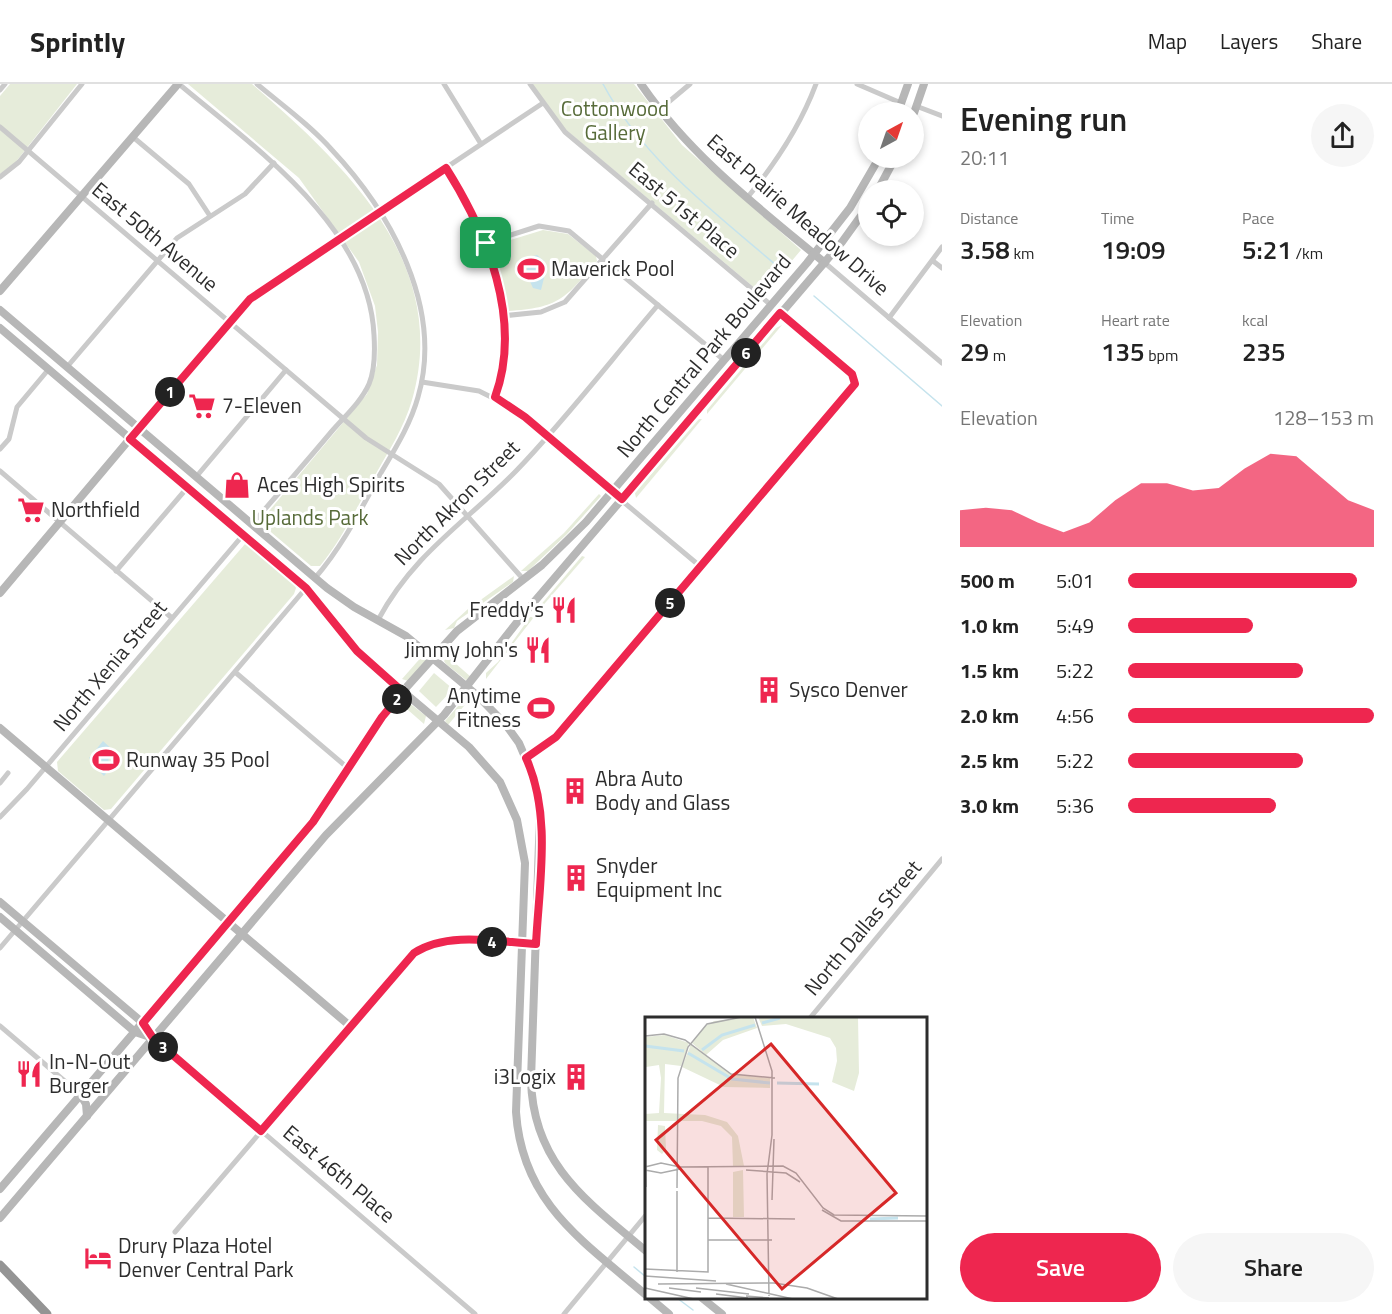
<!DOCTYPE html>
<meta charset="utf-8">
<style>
:root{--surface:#fff;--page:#f6f6f6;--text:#222;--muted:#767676;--line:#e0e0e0;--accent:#ee264f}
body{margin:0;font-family:"Titillium Web",sans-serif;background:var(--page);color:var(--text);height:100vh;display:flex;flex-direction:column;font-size:22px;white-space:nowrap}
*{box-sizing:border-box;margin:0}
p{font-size:20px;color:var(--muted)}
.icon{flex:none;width:33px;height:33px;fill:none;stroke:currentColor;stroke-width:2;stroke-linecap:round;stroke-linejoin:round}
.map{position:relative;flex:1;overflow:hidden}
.side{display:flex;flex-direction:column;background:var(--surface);width:450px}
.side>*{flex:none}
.needle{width:39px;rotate:40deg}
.tools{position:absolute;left:858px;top:18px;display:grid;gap:12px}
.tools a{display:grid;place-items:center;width:66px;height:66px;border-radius:50%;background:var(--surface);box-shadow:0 3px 9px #0003;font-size:30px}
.pin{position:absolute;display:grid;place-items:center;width:51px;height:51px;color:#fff;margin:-26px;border-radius:12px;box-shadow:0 3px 9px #0006}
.km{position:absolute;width:30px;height:30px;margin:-15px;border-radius:50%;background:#222;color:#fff;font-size:16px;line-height:30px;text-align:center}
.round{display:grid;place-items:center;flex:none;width:63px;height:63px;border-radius:32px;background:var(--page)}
.headline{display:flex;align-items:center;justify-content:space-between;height:102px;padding:0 18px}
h1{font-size:33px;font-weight:600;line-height:45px}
.metrics{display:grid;grid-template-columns:repeat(3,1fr);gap:9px;height:102px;padding:6px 18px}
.metrics div{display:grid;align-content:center}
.metrics b{font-size:26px;font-weight:600}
.metrics small{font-size:16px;font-weight:400}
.metrics p{font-size:16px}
.chart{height:168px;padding:12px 18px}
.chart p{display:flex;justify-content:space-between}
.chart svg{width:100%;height:108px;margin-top:6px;fill:var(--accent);opacity:.7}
.cta{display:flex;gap:12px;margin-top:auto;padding:12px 18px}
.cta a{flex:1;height:69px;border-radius:36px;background:var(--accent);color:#fff;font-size:24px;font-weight:600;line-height:69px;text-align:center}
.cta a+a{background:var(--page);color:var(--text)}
ul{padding:0 18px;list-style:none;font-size:20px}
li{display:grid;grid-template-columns:96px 72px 1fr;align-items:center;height:45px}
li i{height:15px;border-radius:8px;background:var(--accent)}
header{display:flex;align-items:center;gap:36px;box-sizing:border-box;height:84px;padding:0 30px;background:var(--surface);border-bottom:2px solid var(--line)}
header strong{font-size:28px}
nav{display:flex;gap:33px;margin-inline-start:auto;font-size:21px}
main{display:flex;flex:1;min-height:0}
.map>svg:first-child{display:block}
.green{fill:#e6ecda}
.water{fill:#c5e3ed}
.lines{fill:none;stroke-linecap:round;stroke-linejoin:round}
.stream{stroke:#c5e3ed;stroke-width:1.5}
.street{stroke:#cacaca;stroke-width:5}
.secondary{stroke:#b7b7b7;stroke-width:8}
.highway{stroke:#949494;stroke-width:9}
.route-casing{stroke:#fff;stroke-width:12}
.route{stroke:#ee264f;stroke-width:8}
.labels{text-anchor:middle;stroke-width:6;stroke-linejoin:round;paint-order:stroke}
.park-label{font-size:21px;fill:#576b39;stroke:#fff}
.street-label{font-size:21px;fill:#2d2d2d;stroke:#fff}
.poi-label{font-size:21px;fill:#2d2d2d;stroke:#fff;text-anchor:start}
.inset-river{fill:none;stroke:#c5e3ed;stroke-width:3}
.inset-road{fill:none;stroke:#ababab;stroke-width:1.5}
.view{fill:#d62828;fill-opacity:0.15;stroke:#d62828;stroke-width:3}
.inset-edge{fill:none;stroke:#2d2d2d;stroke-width:3}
</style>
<header>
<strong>Sprintly</strong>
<nav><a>Map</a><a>Layers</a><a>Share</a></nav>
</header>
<main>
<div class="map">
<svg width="942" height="1230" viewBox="0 0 942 1230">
<rect width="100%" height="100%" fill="#fff"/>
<!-- green -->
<g class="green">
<polygon points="10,0 77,0 15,79 0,90 0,12"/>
<path d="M188,0H252C345,81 451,179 412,316C404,344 388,368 374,393C357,423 342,455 320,482H311L265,443L264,433L367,310L377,281L378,248L375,222L359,178L299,94Z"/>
<polygon points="532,0 634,0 682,61 801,166 763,211 565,45"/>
<path d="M543,146L568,150L596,172L597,177C565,215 559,224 507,227L491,166L494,161Z"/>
<polygon points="782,241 707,330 707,326 776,244"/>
<polygon points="699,335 702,335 636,414 635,409"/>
<polygon points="599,410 601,412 567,450 528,487 521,487 564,449"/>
<polygon points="245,460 250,461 293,498 296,504 294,510 111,725 104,726 58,687 57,678"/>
<polygon points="582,472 585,473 539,526 539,523"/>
<polygon points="514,492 513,498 457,537 454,544 445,546 468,525"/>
<polygon points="530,533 534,533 486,595 486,589 498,578"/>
<polygon points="424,570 427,575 408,597 402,595"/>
<polygon points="447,572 471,593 466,596 446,580 444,577"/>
<polygon points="434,589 453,605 436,623 419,607"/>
<polygon points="465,614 469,616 448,641 445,637"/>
<polygon points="404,615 426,632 424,640 400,619"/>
</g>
<!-- water -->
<g class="water">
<polygon points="537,171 544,177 535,183 546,186 541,206 533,204 526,189 530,173"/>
<polygon points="103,657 115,668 108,676 113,681 104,692 99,687 101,684 89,674"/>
</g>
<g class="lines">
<!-- stream -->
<g class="stream">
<path d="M603,0C644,77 718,131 783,187"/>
<polyline points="814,212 942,322"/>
<polyline points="634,1183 646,1193"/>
<polyline points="677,1214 693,1226"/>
</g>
<!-- street -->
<g class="street">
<path d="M179,0C254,63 369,142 374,251C375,267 375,286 369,300C361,318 344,333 332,347C306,378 279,409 252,440"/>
<path d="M257,0C282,21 310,41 332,66C391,129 444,224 418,313C410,342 393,368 378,394C359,429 341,464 315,494"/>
<polyline points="444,0 481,60"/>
<polyline points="530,0 565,48 771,221"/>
<polyline points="857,0 901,19"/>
<polyline points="0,6 5,0"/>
<polyline points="916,22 942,32"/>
<polyline points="659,26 690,0"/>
<polyline points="0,43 366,354 439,400 524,496"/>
<polyline points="133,53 189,100 210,132"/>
<path d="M446,84C487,149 523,236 495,313"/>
<polyline points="0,93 19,78 82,0"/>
<path d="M747,114C776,79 800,43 816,0"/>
<polyline points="486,159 539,142 569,147 724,276"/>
<polyline points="933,177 942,184"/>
<polyline points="825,179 942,279"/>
<polyline points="502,232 541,228 565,218 652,119"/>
<polyline points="889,234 942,163"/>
<polyline points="67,283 177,154 245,110 274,79"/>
<polyline points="422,298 479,307 509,322 701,483"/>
<polyline points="139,344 255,211 543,19"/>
<polyline points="0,365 9,355 17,323 48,286"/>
<polyline points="0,387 172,534"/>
<polyline points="196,393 286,286"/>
<polyline points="116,487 187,404"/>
<path d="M378,536C414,469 465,439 516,387C566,335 611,276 658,221"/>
<polyline points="235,588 349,685"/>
<polyline points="526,674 556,653 854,302 856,297 852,290 780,229"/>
<polyline points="0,699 8,689"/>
<polyline points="0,733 27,705 243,451"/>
<polyline points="0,864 306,504"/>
<polyline points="810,934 942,775"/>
<polyline points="0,942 81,1011"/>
<polyline points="153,954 475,1230"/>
<path d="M175,1148L414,869C448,847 498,858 536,860"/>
<polyline points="564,1230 646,1131"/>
</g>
<!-- secondary -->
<g class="secondary">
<path d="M641,0C690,72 759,124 825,179"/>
<polyline points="898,28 908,0"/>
<polyline points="914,29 924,0"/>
<polyline points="878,106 895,74"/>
<polyline points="0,207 178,0"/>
<path d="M0,226L327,504L354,523L406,552L478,612L506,641L519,659L534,694L540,729L531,996C533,1081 588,1118 646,1167"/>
<path d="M0,244L306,504L362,573L469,663L500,698L517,736L525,779L516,1028C522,1119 583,1157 646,1211"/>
<polyline points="0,509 139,344"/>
<polyline points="0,644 350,942"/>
<polyline points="0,818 143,939 153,954"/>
<polyline points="0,833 135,948 153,954"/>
<polyline points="81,1012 86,1020 87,1032"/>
<polyline points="0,1105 308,745 395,616 457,547 542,481 586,438 807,179 850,124 879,74"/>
<polyline points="0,1134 326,751 444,631 522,532 842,158 868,122"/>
<polyline points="650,1214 669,1230"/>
<polyline points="702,1214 722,1230"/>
</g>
<!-- highway -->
<polyline class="highway" points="0,1181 47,1230"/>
</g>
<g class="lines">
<defs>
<path id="route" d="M446,84C487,149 523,236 495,313L525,333L622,415L780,229L852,290L855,300L556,653L526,674C552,731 539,800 536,860C498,858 448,847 414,869L261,1047L153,954L143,939L313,738L382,633L403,608L357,567L306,504L130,355L250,215Z"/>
</defs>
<!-- route casing -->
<use href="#route" class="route-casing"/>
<!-- route -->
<use href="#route" class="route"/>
</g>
<!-- icons -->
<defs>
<symbol id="stadium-bare" viewBox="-9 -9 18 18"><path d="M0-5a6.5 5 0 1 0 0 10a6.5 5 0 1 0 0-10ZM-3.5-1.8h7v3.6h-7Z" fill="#ee264f" stroke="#fff" stroke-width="2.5" paint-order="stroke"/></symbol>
<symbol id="supermarket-bare" viewBox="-9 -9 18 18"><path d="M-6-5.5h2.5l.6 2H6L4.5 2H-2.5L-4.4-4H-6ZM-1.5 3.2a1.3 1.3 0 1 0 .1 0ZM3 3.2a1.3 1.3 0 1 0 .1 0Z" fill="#ee264f" stroke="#fff" stroke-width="2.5" paint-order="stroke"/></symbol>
<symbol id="shop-bare" viewBox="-9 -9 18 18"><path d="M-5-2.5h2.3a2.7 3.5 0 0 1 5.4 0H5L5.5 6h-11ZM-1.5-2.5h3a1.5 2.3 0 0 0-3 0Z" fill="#ee264f" stroke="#fff" stroke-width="2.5" paint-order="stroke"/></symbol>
<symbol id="restaurant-bare" viewBox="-9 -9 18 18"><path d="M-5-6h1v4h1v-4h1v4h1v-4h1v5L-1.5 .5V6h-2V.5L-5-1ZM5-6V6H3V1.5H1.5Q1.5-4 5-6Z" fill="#ee264f" stroke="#fff" stroke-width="2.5" paint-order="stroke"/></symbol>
<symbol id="building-bare" viewBox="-9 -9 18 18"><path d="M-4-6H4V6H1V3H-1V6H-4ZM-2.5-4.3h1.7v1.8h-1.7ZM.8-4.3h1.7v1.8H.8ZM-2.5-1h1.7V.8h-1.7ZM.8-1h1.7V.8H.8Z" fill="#ee264f" stroke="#fff" stroke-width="2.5" paint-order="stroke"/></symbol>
<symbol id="hotel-bare" viewBox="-9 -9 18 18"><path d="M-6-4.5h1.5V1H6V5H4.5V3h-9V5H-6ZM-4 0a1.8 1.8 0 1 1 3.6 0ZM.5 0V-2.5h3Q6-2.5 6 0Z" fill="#ee264f" stroke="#fff" stroke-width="2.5" paint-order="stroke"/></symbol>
</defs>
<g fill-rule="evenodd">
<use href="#stadium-bare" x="512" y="166" width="38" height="38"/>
<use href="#supermarket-bare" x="183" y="303" width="38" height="38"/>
<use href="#shop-bare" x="218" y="382" width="38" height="38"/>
<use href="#supermarket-bare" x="12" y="407" width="38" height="38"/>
<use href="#restaurant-bare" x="545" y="507" width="38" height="38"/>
<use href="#restaurant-bare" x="519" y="547" width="38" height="38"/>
<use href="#building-bare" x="750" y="587" width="38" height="38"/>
<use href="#stadium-bare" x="522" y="605" width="38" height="38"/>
<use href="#stadium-bare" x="87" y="657" width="38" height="38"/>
<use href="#building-bare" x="556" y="688" width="38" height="38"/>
<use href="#building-bare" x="557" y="775" width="38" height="38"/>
<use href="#restaurant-bare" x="10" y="971" width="38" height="38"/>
<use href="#building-bare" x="557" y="974" width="38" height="38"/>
<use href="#hotel-bare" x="79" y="1155" width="38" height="38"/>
</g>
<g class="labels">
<!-- park labels -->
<g class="park-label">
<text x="615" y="32">Cottonwood<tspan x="615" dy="24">Gallery</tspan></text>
<text x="310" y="441">Uplands Park</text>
</g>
<!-- street labels -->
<g class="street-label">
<text transform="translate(684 126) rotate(40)" y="7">East 51st Place</text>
<text transform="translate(798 131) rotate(41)" y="7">East Prairie Meadow Drive</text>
<text transform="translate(155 153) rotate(40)" y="7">East 50th Avenue</text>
<text transform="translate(704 272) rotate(-50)" y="7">North Central Park Boulevard</text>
<text transform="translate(457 419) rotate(-45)" y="7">North Akron Street</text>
<text transform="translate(110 582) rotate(-50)" y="7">North Xenia Street</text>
<text transform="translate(863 844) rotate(-50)" y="7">North Dallas Street</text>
<text transform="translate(339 1090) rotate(40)" y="7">East 46th Place</text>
</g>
<!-- poi labels -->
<g class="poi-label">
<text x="551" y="192">Maverick Pool</text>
<text x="222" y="329">7-Eleven</text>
<text x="257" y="408">Aces High Spirits</text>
<text x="51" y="433">Northfield</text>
<text x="544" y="533" text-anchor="end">Freddy's</text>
<text x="518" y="573" text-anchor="end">Jimmy John's</text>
<text x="789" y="613">Sysco Denver</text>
<text x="521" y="619" text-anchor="end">Anytime<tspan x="521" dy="24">Fitness</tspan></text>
<text x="126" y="683">Runway 35 Pool</text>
<text x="595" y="702">Abra Auto<tspan x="595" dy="24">Body and Glass</tspan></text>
<text x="596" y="789">Snyder<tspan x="596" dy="24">Equipment Inc</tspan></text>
<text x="49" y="985">In-N-Out<tspan x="49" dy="24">Burger</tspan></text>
<text x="556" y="1000" text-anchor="end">i3Logix</text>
<text x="118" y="1169">Drury Plaza Hotel<tspan x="118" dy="24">Denver Central Park</tspan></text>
</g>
</g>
<!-- overview -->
<g transform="translate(645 933)">
<rect width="282" height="282" fill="#fff"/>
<path d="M108,0L112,11L78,23L61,38L47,26L59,10L69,4ZM113,0H213L214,56L209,74L187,65L192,44L191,31L185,21L141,7L117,9ZM20,18L44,26L36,49L20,47L19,96L60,98L82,105L93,119L99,149H88L87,120L76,109L57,104H0V97L14,96L16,61L14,48L1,50L0,20ZM46,27L85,57L125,61V71L79,70L37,50ZM13,108L20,109L21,132L17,137L12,133ZM98,153L99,200H88V155Z" fill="#e6ecda"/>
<path class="inset-river" d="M117,6L135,1M0,29L39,34M57,33L77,18L110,8M43,36L87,62L125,66M132,66L174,67M225,202L253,201"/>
<path class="inset-road" d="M110,0L127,54V118L122,157L124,279M0,19L19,17L40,23L86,57L130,61M0,53L1,170M0,150L16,146L35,150L138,149L151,156L178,191L189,198L282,199M0,153L16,156L35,152M101,153L141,156L155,165M32,171L33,61L43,30L62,7L97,0M127,183L129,122M177,193L196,204H282M63,201L150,202M63,223H127M0,252L63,255V150M32,255V174M0,259L71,264M13,267L129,266L162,271L193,282M81,267L148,282M0,271L49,282M24,271L56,275M51,271L104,277M71,277L103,281M101,279L124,281"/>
<path class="view" d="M126,27L251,176L137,272L11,123Z"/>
<rect width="282" height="282" class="inset-edge"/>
</g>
</svg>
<div class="tools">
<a><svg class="needle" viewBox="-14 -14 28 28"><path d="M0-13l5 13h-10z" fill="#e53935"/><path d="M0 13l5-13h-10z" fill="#767676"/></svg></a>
<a><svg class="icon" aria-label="locate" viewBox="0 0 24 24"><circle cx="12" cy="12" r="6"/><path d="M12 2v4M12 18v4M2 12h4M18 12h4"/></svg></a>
</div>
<div class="pin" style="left:486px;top:159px;background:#1e9e55"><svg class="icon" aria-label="arrive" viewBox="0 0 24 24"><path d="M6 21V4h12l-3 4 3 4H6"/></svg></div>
<b class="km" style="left:170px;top:308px">1</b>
<b class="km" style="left:397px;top:615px">2</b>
<b class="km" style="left:163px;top:963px">3</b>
<b class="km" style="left:492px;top:858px">4</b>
<b class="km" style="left:670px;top:519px">5</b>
<b class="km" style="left:746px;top:269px">6</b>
</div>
<section class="side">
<div class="headline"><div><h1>Evening run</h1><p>20:11</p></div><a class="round"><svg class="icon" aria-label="share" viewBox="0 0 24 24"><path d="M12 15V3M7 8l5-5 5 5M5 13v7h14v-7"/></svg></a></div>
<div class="metrics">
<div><p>Distance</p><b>3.58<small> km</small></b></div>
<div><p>Time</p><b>19:09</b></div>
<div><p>Pace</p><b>5:21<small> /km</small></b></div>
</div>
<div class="metrics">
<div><p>Elevation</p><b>29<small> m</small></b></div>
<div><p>Heart rate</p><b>135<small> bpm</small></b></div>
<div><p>kcal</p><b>235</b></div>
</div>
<div class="chart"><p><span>Elevation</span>128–153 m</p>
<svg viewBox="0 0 160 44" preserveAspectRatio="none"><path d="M0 44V29L10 28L20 29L30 34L40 38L50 34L60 25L70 18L80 18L90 21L100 20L110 12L120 6L130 7L140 16L150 25L160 29V44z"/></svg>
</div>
<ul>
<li><b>500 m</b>5:01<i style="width:93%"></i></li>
<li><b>1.0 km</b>5:49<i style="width:51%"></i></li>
<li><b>1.5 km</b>5:22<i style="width:71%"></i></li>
<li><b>2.0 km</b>4:56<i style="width:100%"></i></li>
<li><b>2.5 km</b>5:22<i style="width:71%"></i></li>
<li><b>3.0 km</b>5:36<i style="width:60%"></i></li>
</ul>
<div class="cta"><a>Save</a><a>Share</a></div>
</section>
</main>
